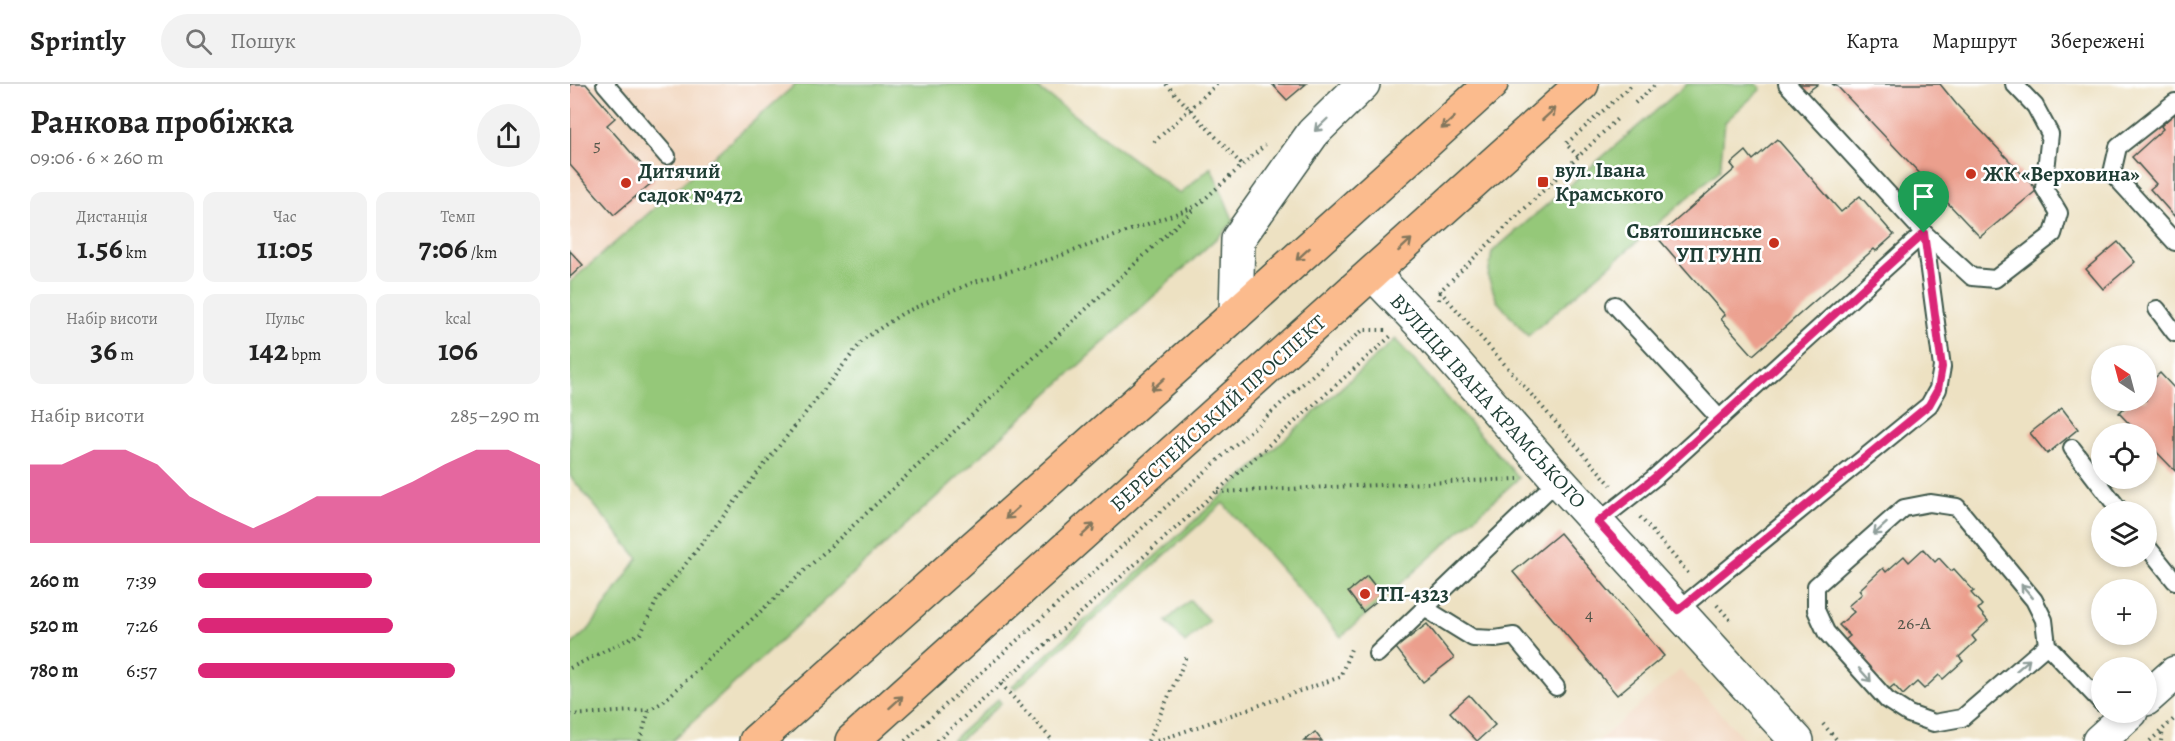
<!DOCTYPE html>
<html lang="uk">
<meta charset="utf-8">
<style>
:root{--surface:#fff;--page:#f2f2f2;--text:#222;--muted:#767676;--line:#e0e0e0;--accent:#db2777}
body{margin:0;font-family:Alegreya,serif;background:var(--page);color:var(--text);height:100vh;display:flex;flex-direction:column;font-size:22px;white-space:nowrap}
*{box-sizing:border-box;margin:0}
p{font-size:20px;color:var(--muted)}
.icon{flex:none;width:33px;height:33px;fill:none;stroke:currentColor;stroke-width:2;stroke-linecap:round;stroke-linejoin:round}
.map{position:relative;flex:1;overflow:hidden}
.panel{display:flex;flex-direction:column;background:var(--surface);width:570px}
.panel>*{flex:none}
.needle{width:39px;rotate:324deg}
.tools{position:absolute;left:1521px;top:261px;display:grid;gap:12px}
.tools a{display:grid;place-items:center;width:66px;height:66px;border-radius:50%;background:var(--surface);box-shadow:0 3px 9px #0003;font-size:30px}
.pin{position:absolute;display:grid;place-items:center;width:51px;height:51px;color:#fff;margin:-62px -26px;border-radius:50% 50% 50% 0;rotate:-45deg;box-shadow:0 0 6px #0007}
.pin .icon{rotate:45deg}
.round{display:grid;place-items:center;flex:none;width:63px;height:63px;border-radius:32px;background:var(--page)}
.overview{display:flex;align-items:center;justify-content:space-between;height:102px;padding:0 30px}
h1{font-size:33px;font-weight:600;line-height:45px}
.stats{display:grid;grid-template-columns:repeat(3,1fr);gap:9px;height:102px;padding:6px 30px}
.stats div{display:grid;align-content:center;border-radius:12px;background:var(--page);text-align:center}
.stats b{font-size:30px;font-weight:600}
.stats small{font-size:16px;font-weight:400}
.stats p{font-size:16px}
.chart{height:168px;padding:12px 30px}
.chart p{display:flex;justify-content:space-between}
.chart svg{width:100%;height:108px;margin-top:6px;fill:var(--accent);opacity:.7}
ul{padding:0 30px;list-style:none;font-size:20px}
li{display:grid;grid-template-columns:96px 72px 1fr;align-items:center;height:45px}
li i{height:15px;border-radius:8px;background:var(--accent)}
header{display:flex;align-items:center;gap:36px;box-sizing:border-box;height:84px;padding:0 30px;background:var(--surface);border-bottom:2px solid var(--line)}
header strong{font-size:28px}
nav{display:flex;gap:33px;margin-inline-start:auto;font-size:21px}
.search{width:420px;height:54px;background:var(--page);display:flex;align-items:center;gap:15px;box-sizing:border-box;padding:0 21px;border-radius:33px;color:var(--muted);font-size:22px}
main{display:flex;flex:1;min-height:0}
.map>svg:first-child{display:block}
.built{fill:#f1d5bd}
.green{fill:#95c879;stroke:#5a8256;stroke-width:1.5}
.building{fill:#eb9f8d}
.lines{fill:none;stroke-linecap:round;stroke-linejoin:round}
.service-casing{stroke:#3e5649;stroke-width:20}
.minor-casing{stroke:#3e5649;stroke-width:36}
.primary-casing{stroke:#3e5649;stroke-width:36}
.path{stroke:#3e5649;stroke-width:4;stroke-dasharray:1.5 4.5;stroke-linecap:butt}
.service{stroke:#fff;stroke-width:16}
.minor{stroke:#fff;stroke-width:33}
.primary{stroke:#fbbb8d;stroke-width:33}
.oneway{stroke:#82765c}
.oneway2{stroke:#8f9e9a}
.route-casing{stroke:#fff;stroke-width:12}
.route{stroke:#db2777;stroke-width:8}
.poi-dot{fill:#c8321e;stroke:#fff;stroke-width:2}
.labels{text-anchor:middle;stroke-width:5;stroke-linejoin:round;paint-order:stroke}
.number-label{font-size:18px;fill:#52564a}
.poi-label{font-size:21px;font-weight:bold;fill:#1f3d34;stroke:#fff;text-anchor:start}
.street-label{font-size:21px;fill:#1f3d34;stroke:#fff}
</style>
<header>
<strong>Sprintly</strong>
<div class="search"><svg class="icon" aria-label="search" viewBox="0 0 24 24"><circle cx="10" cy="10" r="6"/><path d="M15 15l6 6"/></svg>Пошук</div>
<nav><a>Карта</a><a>Маршрут</a><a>Збережені</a></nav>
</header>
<main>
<section class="panel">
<div class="overview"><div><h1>Ранкова пробіжка</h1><p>09:06 · 6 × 260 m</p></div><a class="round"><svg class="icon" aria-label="share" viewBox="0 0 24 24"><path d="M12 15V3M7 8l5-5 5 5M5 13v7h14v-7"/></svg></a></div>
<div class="stats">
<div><p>Дистанція</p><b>1.56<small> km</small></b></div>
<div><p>Час</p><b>11:05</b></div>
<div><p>Темп</p><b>7:06<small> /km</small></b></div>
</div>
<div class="stats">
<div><p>Набір висоти</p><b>36<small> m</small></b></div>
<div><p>Пульс</p><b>142<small> bpm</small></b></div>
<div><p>kcal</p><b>106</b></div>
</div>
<div class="chart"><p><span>Набір висоти</span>285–290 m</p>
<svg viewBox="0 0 160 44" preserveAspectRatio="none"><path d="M0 44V12L10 12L20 6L30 6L40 12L50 25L60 32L70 38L80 32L90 25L100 25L110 25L120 19L130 12L140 6L150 6L160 12V44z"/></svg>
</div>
<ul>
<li><b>260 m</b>7:39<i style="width:51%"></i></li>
<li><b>520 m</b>7:26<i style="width:57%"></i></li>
<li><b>780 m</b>6:57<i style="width:75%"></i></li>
</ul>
</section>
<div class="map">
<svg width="1605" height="657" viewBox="0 0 1605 657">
<rect width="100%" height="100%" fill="#fff"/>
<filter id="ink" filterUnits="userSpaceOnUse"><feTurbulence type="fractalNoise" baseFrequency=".0167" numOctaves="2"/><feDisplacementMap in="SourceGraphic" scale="12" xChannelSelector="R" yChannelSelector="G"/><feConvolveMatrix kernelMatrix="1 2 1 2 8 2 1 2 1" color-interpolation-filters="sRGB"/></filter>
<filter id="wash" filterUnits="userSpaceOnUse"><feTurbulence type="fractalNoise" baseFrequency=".008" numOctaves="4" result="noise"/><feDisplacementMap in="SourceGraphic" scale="24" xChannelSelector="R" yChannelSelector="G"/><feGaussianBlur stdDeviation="1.35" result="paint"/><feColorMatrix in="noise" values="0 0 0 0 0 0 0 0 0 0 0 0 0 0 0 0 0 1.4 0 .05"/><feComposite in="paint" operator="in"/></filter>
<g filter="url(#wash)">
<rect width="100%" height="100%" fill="#ede1c2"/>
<!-- built -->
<g class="built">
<polygon points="0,0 226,0 0,198"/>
<polygon points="1110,586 1176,657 1028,657"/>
</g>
<!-- green -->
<g class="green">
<polygon points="226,0 462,0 610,110 641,83 664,138 102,657 0,657 0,562 20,544 68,474 0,392 0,198"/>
<polygon points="1117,0 1187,0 1191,5 1155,38 1150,86 958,252 927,217 918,193 922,168"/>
<polygon points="825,255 949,394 771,553 653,419 445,606 442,602"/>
<polygon points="620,516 639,537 615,559 596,537"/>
<polygon points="428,615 431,619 389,657 381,657"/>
</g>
<g id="blocks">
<!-- building -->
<g class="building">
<polygon points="0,0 16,0 45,34 37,41 85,96 44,131 0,81"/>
<polygon points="702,0 736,0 717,16"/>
<polygon points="1228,0 1248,0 1236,9"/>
<polygon points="1262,0 1370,0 1387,21 1467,106 1410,153 1268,3"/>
<polygon points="1605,29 1605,133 1580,105 1586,100 1562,73 1593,45 1591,42"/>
<polygon points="1207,55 1271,128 1290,112 1324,151 1306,167 1304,165 1183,271 1151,235 1155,231 1087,153 1165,85 1161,80 1176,67 1183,76"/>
<polygon points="1548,158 1565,178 1533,205 1516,185"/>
<polygon points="0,167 13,181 0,193"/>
<polygon points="1590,289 1605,305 1605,387 1576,357 1576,350 1569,350 1549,329 1562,316 1576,316 1576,302"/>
<polygon points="1492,324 1508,345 1477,370 1460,349"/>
<polygon points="990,449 1094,572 1047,611 943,488"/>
<polygon points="1353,465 1365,478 1369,474 1381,487 1384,485 1404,507 1401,509 1412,521 1408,525 1418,537 1402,552 1406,557 1389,573 1393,577 1373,595 1369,591 1354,605 1347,598 1333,611 1324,601 1319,605 1308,593 1306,595 1286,573 1288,571 1275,556 1280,552 1269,541 1284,528 1278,522 1292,510 1289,506 1313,484 1316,488 1334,472 1339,478"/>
<polygon points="797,492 813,512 793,528 778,508"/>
<polygon points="857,540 884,574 853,598 826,564"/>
<polygon points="899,611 925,641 907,657 880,628"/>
<polygon points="745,648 752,657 734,657"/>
</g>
</g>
</g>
<g filter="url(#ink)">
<use href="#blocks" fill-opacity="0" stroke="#3e5649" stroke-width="1.5"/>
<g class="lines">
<defs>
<g id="service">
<polyline points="35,0 97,72"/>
<polyline points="1605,18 1548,63 1542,89 1605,158"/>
<polyline points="1354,149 1402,193 1425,195 1483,150 1489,129 1474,104 1480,50 1465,22 1444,0"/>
<polyline points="1045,221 1150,335"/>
<polyline points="1587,225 1605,249"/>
<polyline points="1502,364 1551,428"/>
<polyline points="1028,438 1084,394 1354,149 1217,0"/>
<polyline points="1576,461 1605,497"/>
<polyline points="856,525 903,554 925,555 944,552 986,603"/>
<polyline points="1108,526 1359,321 1368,305 1372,283 1354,149"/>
<polyline points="1477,561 1392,634 1364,639 1339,630 1317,616 1256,548 1246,526 1246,502 1334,424 1360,419 1387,423 1464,516 1474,536 1477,561 1532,619"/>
<polyline points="807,570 988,396"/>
</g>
<g id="minor">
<polyline points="803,190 854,243 988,396 1227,657"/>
<polyline points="666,230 668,155 743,49 793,0"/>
<polyline points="1576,615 1605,589"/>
<polyline points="1529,657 1561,628"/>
</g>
<g id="primary">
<polyline points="186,657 666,230 921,0"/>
<polyline points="282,657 1012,0"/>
</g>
</defs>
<!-- service casing -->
<use href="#service" class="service-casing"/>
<!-- minor casing -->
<use href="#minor" class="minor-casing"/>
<!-- primary casing -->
<use href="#primary" class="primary-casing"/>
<!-- path -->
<g class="path">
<polyline points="596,0 673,82"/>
<polyline points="1065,19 1086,0"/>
<polyline points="584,58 647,0"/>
<polyline points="1008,72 996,60 1063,0"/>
<polyline points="870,207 1041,401"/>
<polyline points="869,208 1049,33"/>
<polyline points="869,216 870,207"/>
<polyline points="647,408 948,395"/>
<polyline points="1070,433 1120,491"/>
<polyline points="1147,521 1162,538"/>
<polyline points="0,584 71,549 87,516 294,255 333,229 404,198 481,175 627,122 695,61"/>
<polyline points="431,600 483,657"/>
<polyline points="0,631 79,626 93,618 625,124"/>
<polyline points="1253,640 1268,657"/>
<polyline points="70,657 79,626"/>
<polyline points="335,657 793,246 816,246"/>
<polyline points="367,657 821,252"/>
<polyline points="578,657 618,570"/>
<polyline points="587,657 770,593 781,565"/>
<polyline points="1580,657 1605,634"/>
<polyline points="1591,657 1593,646"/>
</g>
<!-- service -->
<use href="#service" class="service"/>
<!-- minor -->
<use href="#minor" class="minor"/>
<!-- primary -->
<use href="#primary" class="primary"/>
</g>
<!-- one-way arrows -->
<defs><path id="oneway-shaft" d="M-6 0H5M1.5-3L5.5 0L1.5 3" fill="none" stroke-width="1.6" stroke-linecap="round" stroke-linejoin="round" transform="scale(1.5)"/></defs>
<g class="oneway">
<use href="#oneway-shaft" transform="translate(979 30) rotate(-42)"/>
<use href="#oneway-shaft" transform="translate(878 39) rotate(138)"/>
<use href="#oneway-shaft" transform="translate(835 161) rotate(-42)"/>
<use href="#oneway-shaft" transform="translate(733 170) rotate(138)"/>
<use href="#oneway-shaft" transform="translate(588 300) rotate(138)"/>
<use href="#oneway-shaft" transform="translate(442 429) rotate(138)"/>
<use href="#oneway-shaft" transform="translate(518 446) rotate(-42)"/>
<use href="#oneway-shaft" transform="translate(326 618) rotate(-42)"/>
</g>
<g class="oneway2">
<use href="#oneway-shaft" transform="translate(751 41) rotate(136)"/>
<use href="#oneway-shaft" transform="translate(1310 445) rotate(138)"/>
<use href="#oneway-shaft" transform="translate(1457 507) rotate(-130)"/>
<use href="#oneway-shaft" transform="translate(1453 581) rotate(-41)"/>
<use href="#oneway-shaft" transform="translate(1295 591) rotate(48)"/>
</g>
</g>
<g class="lines" filter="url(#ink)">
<defs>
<polygon id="route" points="1354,149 1372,283 1368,305 1359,321 1108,526 1028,438 1084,394"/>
</defs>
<!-- route casing -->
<use href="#route" class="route-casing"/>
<!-- route -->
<use href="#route" class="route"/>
</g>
<!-- markers -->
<g class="poi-dot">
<circle cx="1401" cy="90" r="6"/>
<rect x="967" y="92" width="12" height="12" rx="3"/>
<circle cx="56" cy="99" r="6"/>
<circle cx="1204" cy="159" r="6"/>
<circle cx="795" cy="510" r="6"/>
</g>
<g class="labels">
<!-- number labels -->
<g class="number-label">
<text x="27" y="67">5</text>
<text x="1019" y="536">4</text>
<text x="1344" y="545">26-А</text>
</g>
<!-- poi labels -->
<g class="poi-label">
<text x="985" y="93">вул. Івана<tspan x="985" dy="24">Крамського</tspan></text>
<text x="68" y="94">Дитячий<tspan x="68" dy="24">садок №472</tspan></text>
<text x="1413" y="97">ЖК «Верховина»</text>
<text x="1192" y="154" text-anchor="end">Святошинське<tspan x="1192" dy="24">УП ГУНП</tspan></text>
<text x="807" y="517">ТП-4323</text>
</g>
<!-- street labels -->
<g class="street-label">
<text transform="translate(918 317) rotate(48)" y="7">ВУЛИЦЯ ІВАНА КРАМСЬКОГО</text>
<text transform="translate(648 329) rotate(-42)" y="7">БЕРЕСТЕЙСЬКИЙ ПРОСПЕКТ</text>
</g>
</g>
</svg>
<div class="tools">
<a><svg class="needle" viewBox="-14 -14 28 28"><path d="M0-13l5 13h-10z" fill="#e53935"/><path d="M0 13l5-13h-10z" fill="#767676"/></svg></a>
<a><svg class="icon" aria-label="locate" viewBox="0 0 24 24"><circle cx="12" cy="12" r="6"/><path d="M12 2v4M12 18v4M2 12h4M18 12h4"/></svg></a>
<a><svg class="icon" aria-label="layers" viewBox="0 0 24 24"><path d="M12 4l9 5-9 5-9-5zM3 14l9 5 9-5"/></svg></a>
<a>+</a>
<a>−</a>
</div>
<div class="pin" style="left:1354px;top:149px;background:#1e9e55"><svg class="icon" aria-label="arrive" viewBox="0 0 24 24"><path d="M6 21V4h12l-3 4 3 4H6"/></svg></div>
</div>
</main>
